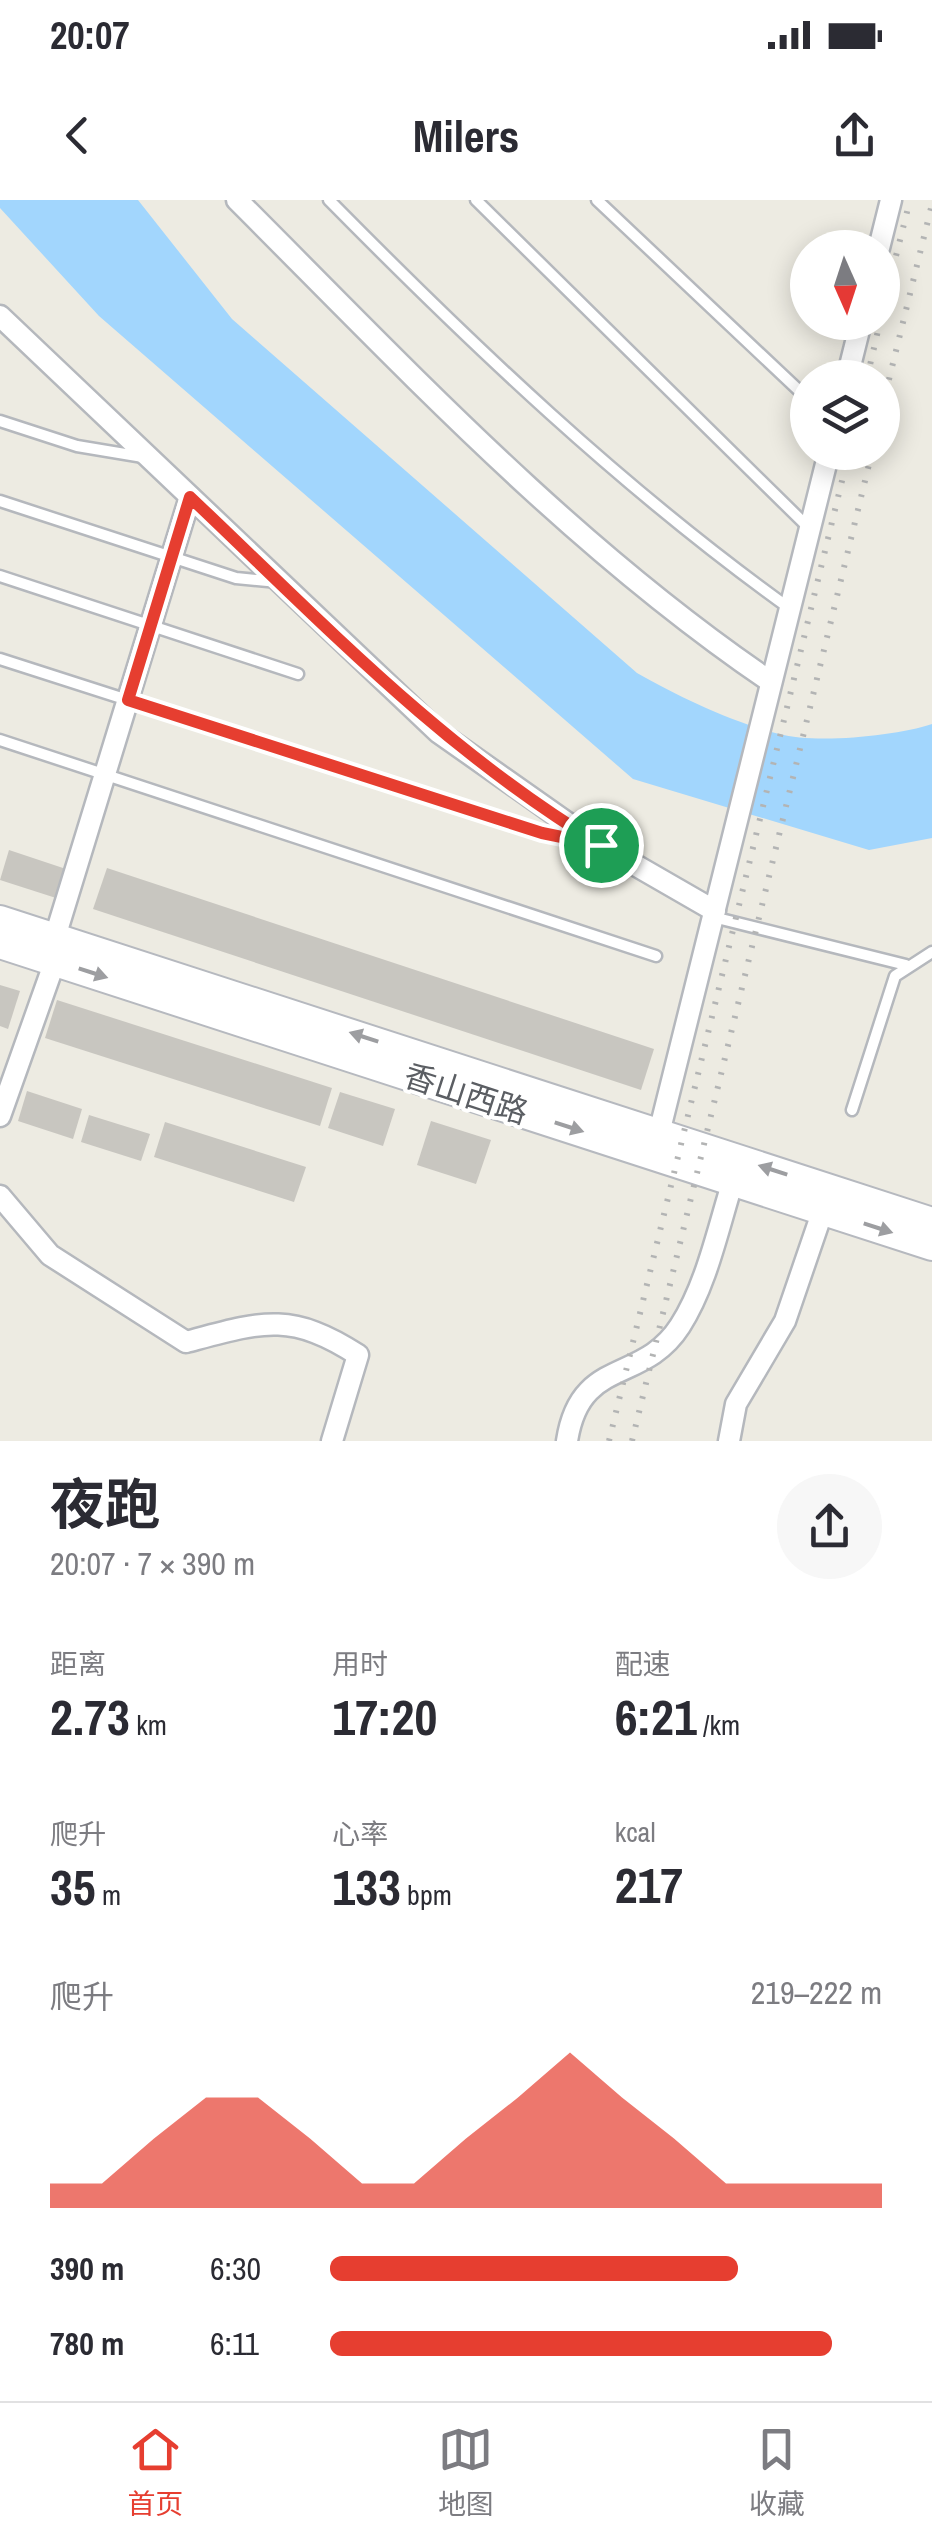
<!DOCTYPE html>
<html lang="zh">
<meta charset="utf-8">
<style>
:root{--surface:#fff;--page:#f7f7f7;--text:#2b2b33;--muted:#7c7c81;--line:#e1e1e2;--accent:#e63e30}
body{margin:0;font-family:"Archivo Narrow","Noto Sans SC",sans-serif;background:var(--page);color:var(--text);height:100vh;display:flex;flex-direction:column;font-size:38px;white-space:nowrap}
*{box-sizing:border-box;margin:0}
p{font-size:32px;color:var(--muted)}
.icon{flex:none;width:55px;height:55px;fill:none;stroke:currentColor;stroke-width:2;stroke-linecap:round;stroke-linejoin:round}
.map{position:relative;height:1241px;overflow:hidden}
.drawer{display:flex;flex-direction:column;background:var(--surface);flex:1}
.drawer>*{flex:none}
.needle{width:65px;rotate:177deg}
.fabs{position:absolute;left:790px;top:30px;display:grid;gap:20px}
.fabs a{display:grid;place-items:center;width:110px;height:110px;border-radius:50%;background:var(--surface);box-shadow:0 5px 25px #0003;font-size:50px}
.pin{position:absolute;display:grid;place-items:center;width:85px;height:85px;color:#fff;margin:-42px;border:5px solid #fff;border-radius:50%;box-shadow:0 2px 10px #0007}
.round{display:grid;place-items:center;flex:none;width:105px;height:105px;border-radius:52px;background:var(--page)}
.overview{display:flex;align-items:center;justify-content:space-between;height:170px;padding:0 50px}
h1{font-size:55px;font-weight:700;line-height:75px}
.metrics{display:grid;grid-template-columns:repeat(3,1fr);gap:15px;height:170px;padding:10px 50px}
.metrics div{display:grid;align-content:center}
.metrics b{font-size:50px;font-weight:700}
.metrics small{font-size:28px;font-weight:400}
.metrics p{font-size:28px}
.chart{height:280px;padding:20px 50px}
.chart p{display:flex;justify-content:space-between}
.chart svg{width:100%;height:180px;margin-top:10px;fill:var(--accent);opacity:.7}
ul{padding:0 50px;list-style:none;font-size:32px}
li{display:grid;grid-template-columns:160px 120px 1fr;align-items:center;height:75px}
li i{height:25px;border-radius:12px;background:var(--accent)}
.status{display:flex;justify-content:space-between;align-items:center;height:70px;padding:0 50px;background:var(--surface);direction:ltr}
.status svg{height:28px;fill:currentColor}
header{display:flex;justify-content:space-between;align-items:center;height:130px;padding:0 50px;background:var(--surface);font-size:45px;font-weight:700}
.menu{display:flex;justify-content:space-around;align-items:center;height:140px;border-top:2px solid var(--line);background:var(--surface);font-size:28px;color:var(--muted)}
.menu a{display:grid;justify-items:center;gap:5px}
.menu .current{color:var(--accent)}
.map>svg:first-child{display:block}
.water{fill:#a2d6fd}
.building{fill:#c8c6c0}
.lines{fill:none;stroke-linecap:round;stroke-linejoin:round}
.service-casing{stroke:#b5b8bd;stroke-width:15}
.minor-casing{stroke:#b5b8bd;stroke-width:25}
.secondary-casing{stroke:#b6b9bf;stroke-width:32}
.service{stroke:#fff;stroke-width:10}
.minor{stroke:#fff;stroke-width:20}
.secondary{stroke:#fff;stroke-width:28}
.rail{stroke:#b3b4b4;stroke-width:6;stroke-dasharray:2.5 12;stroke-linecap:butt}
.oneway{fill:#9d9ea1}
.route-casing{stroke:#fff;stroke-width:20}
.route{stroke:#e63e30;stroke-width:12}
.labels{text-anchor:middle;stroke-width:8;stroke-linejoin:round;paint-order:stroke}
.street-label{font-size:32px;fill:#5b5e63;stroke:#fff}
</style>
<div class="status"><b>20:07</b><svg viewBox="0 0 49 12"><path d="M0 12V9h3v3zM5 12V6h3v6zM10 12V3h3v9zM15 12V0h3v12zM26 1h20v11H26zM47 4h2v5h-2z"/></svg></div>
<header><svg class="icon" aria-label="back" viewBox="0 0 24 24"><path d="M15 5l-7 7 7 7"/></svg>Milers<svg class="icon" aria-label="share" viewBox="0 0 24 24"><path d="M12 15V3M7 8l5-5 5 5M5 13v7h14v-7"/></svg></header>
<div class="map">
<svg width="932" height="1241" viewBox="0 0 932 1241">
<rect width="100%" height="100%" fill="#edebe2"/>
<!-- water -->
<path class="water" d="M0,0H138L232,119L637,473C679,497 732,522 779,534C816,544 896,536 932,524V638L869,650L633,579L99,116L0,8Z"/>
<!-- building -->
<g class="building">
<polygon points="9,650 66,669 56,698 0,680"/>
<polygon points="107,668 654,849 641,890 93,709"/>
<polygon points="0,785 20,791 8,829 0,826"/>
<polygon points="57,800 332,888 320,926 45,838"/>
<polygon points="27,891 82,909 73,939 18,921"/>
<polygon points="340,892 395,909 383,946 328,928"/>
<polygon points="89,915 150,934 141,961 81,942"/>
<polygon points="431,921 491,940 476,984 417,965"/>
<polygon points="165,922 306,967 294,1002 154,957"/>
</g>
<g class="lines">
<defs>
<g id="service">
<path d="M329,0C473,146 622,288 789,408"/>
<polyline points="476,0 809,328"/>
<polyline points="597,0 808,199"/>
<polyline points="0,221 77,246 143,257"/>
<polyline points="0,301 236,378 278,382"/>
<polyline points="0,376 298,474"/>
<polyline points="0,459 542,633 586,642"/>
<polyline points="0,540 656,756"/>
<polyline points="713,717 906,765"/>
<polyline points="852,910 895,776 932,752"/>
</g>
<g id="minor">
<path d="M237,0C407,170 572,347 771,482"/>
<polyline points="879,48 891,0"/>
<polyline points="0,116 438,532 590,639 715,711"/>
<polyline points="847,178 861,122"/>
<polyline points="55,737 190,297"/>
<polyline points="0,916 55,761"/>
<polyline points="659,933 829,252"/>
<path d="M0,996L50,1055L186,1142C261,1122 290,1111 358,1155L332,1241"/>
<path d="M567,1241C580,1156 642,1185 680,1126C707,1084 718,1028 733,981"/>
<polyline points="729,1241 736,1204 785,1121 823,1010"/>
</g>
<g id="secondary">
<polyline points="0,720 932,1022"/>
<polyline points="0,744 932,1046"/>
</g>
</defs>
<!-- service casing -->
<use href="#service" class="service-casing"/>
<!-- minor casing -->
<use href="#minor" class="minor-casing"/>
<!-- secondary casing -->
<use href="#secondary" class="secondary-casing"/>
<!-- service -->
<use href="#service" class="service"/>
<!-- minor -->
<use href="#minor" class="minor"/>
<!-- secondary -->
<use href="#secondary" class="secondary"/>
<!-- rail -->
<g class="rail">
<polyline points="882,112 910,0"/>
<polyline points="867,178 880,122"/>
<polyline points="882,208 932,4"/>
<polyline points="609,1241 849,252"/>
<polyline points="632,1241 872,252"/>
</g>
</g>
<!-- one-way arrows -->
<defs><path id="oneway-solid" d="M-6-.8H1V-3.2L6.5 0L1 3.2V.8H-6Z" transform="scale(2.5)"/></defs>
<g class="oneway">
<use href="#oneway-solid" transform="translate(93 773) rotate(18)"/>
<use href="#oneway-solid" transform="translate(364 837) rotate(-162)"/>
<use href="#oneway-solid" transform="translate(569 927) rotate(18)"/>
<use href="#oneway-solid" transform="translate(773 970) rotate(-162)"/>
<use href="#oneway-solid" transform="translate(878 1028) rotate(18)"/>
</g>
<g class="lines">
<defs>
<path id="route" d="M190,297C324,424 442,549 601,645L542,633L128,500Z"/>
</defs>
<!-- route casing -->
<use href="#route" class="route-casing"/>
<!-- route -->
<use href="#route" class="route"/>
</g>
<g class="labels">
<!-- street labels -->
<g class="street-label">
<text transform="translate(466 894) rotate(18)" y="11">香山西路</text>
</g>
</g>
</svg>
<div class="fabs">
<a><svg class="needle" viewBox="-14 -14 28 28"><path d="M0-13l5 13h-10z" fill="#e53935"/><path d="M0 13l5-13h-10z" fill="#7c7c81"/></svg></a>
<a><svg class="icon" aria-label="layers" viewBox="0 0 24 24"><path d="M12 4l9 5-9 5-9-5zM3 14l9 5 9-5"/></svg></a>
</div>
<div class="pin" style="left:601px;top:645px;background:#1e9e55"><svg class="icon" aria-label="arrive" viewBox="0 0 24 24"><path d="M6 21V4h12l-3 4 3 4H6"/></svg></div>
</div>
<section class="drawer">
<div class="overview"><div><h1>夜跑</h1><p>20:07 · 7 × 390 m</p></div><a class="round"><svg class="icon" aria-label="share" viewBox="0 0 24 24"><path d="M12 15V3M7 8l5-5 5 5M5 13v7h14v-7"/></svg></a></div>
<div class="metrics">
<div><p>距离</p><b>2.73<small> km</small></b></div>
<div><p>用时</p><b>17:20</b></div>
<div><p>配速</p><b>6:21<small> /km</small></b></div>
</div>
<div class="metrics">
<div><p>爬升</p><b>35<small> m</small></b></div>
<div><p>心率</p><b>133<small> bpm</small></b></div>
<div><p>kcal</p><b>217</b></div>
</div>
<div class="chart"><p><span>爬升</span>219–222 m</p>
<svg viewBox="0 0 160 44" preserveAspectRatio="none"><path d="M0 44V38L10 38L20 27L30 17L40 17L50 27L60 38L70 38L80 27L90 17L100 6L110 17L120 27L130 38L140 38L150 38L160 38V44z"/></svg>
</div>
<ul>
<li><b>390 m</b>6:30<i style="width:74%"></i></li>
<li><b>780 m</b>6:11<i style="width:91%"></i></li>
</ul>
</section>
<nav class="menu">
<a class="current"><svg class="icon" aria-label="home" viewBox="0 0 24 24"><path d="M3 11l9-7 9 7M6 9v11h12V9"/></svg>首页</a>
<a><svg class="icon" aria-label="map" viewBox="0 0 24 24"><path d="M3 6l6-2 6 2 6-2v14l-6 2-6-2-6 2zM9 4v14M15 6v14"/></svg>地图</a>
<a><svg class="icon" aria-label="saved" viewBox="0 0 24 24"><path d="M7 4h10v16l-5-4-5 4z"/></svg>收藏</a>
</nav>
